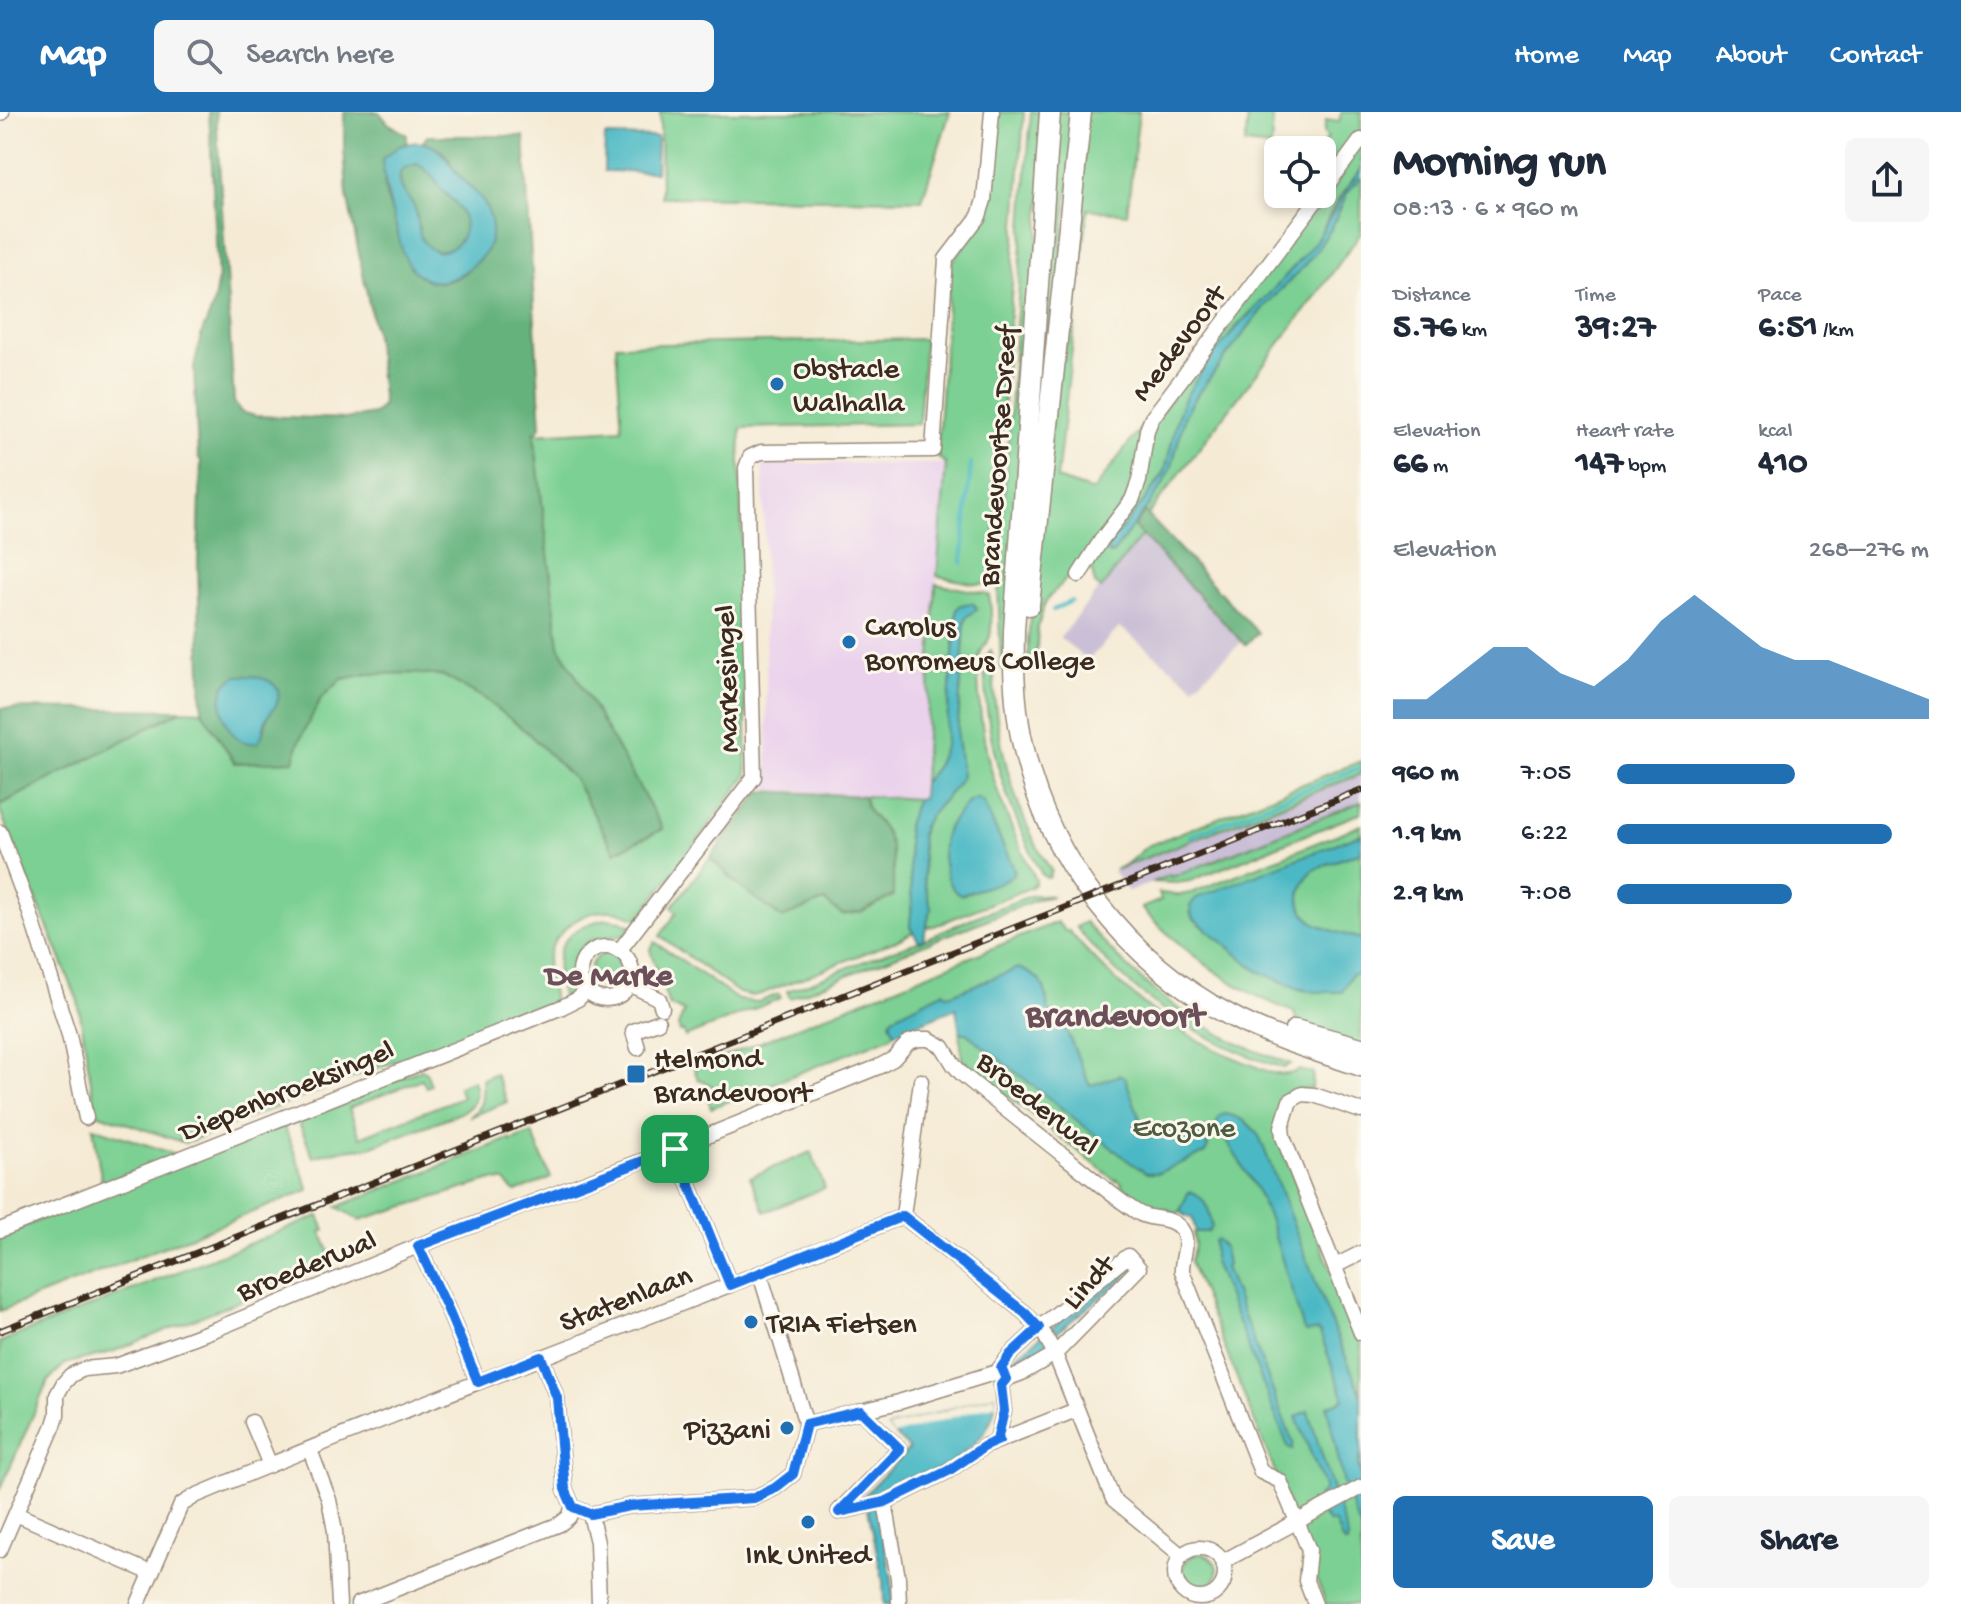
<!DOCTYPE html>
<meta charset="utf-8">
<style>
:root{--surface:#fff;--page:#f6f6f7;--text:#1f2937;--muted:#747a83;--accent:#1f6fb2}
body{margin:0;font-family:"Gochi Hand",sans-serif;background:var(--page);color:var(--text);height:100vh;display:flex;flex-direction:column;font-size:30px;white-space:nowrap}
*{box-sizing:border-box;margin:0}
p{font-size:26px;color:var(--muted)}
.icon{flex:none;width:44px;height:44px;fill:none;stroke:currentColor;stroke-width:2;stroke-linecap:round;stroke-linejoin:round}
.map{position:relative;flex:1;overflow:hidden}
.drawer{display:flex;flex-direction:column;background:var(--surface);width:600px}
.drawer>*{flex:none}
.controls{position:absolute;left:1264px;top:24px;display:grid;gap:16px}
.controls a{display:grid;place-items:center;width:72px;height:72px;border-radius:12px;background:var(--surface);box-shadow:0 4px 12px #0003;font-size:40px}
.pin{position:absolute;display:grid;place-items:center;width:68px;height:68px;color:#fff;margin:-34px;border-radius:16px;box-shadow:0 4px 12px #0006}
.round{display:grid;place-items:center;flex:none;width:84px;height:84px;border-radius:12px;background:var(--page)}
.head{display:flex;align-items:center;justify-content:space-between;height:136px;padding:0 32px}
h1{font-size:44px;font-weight:700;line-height:60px}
.figures{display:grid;grid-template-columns:repeat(3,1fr);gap:12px;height:136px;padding:8px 32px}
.figures div{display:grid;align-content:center}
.figures b{font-size:34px;font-weight:700}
.figures small{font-size:22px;font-weight:400}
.figures p{font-size:22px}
.chart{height:224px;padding:16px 32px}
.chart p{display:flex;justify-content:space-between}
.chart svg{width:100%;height:144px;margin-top:8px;fill:var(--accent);opacity:.7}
.cta{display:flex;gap:16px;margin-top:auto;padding:16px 32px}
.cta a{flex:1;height:92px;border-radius:12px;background:var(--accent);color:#fff;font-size:32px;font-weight:700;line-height:92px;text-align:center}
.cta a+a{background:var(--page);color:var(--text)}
ul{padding:0 32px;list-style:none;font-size:26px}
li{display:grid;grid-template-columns:128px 96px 1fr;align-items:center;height:60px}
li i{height:20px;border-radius:10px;background:var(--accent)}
header{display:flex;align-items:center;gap:48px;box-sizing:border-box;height:112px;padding:0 40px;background:var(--accent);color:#fff}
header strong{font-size:38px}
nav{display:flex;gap:44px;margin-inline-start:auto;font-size:28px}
.search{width:560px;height:72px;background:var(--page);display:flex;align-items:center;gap:20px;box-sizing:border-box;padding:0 28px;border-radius:12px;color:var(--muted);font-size:30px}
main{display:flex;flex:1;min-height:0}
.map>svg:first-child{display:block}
.built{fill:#ead1ec}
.industrial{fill:#cabfd6}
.green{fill:#7cd093;stroke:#5c7d58;stroke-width:2;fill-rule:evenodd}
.forest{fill:#65b27d;stroke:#506e4e;stroke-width:2;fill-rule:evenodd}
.water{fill:#4bb9c5;stroke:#437272;stroke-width:2;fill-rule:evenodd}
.pier{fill:#f5ebd5}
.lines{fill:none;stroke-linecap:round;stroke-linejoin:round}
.stream{stroke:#4bb9c5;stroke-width:4}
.street-casing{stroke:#988a7a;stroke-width:17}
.secondary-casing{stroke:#988a7a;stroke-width:23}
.street{stroke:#fff;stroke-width:14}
.secondary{stroke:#fff;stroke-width:20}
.rail-casing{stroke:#3b2a1e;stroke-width:7}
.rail{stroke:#fbf7ec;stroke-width:4;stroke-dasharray:12;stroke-linecap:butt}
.route-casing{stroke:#fff;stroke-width:16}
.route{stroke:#1a73e8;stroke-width:10}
.poi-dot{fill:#1f6fb2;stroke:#fbf7ec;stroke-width:3}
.labels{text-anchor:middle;stroke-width:6;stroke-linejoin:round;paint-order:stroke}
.street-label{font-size:30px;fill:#3b2a1e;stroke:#fbf7ec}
.poi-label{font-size:30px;fill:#3b2a1e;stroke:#fbf7ec;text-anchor:start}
.park-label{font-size:30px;fill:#4e5c41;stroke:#fbf7ec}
.neighbourhood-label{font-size:32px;font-weight:bold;fill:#6b505a;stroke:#fbf7ec}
.quarter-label{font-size:34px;font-weight:bold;fill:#6b505a;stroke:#fbf7ec}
</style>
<header>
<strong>Map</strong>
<div class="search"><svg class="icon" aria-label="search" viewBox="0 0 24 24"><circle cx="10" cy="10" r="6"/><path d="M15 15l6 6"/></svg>Search here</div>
<nav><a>Home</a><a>Map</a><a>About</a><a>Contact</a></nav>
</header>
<main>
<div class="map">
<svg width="1361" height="1492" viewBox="0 0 1361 1492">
<rect width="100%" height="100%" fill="#fbf7ec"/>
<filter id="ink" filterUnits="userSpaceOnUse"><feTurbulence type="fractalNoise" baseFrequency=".0125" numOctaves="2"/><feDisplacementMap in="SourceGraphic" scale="16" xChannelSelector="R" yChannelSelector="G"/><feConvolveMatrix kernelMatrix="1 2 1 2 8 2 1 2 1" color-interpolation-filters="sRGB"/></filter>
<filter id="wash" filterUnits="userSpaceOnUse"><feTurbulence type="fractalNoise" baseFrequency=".006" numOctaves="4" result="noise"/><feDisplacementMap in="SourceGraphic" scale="32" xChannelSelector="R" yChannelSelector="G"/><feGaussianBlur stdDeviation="1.8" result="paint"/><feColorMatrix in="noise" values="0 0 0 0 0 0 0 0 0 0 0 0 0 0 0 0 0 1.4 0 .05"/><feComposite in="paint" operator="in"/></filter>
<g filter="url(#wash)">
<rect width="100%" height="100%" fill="#f5ebd5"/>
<!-- built -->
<polygon class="built" points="763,351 946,352 921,686 768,678"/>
<!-- industrial -->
<g class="industrial">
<polygon points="1144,419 1245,527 1194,574 1120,515 1088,548 1060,526"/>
<polygon points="1361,662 1361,690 1171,765 1170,763 1128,780 1113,760"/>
</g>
<!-- green -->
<g class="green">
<polygon points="660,0 950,0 922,88 661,85"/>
<polygon points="997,0 1024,0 991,472 976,472 937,464 946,352 937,344 950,153 985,105"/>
<polygon points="1031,0 1047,0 1010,546 1001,556 998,473"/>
<polygon points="1054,0 1077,0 1018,522"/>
<polygon points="1084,0 1139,0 1127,102 1088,97 1057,367 1093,379 1151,302 1127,390 1061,473 1048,486 1044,493 1038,515 1036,555 1028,544 1028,528"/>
<polygon points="1341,0 1361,0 1361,58 1347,75 1337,89 1317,128 1274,177 1234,217 1195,270 1185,286 1177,307 1165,359 1107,440 1111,442 1114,440 1161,376 1171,357 1185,303 1199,280 1263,196 1301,157 1316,139 1332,115 1347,81 1361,65 1361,121 1310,192 1148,403 1145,401 1135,414 1142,423 1101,477 1095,472 1091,455 1132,393 1154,311 1331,61 1322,52 1323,31 1328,26 1324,21 1326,8 1339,10"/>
<polygon points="1248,4 1273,5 1271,35 1245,32"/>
<path d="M925,227L919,312L741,316L740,345L747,663L638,807C628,803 618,798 607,799C578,799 547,825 547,855C547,868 556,880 552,893L436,939L434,934L185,1031L96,1001L78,889L0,699V693L182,598L202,599L235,651L293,649L299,629L321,586L342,567L368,562L411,561L444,564L484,586L528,621L574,667L615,740L663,717L559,534L534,322L622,317L616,233Z"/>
<path d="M936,472L984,481L989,484C991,492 993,520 989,527C983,537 978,541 978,554C978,638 999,694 1036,768L1035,772L1032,775L934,814L925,815L931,796L924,769L921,723L923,714L930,703L958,672L961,664L957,626L965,510L966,505L977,497L957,498L945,634L935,657L923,671ZM970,689L983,691L1014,758L1013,762L946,718Z"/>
<path d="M991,538C996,555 993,574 995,592C1002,651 1020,710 1052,760L1049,762L1050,765L1047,766L1042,763C1011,701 988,643 985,573C985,560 982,547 991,538Z"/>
<polygon points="1361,649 1361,662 1115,758 1129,750 1147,734"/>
<path d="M865,684L917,687L907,713L912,790L910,815L913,820L898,828L761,882L752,884L739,881L660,824L677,800L672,795L710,746L743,777L824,789L862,800L893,784C893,764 894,741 886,721C880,707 863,701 865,684Z"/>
<polygon points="1361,690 1361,701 1190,769 1177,771 1152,770 1170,763 1172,765"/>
<path d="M1361,713V722L1190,800L1192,805L1200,812L1258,859L1299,877L1317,880L1352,862H1361V933L1298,915L1294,900C1236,879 1185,841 1142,797V796L1161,788L1159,781L1179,783L1191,781Z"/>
<path d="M1361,740V827C1336,819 1293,814 1301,778C1303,770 1307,763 1314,758C1328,750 1346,746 1361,740Z"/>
<polygon points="1032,783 1052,784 1038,787 790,886 787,879 888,840 921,829 970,807"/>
<path d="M607,807L621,809L632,814L624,823C613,826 603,824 592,828C565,840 583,871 563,888C550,844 558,816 607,807Z"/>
<path d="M1057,810L1065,819H1069C1118,877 1176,924 1247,951C1268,959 1279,968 1300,958L1313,961L1312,976C1282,975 1281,995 1275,1019L1361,1232V1492H1326L1273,1355L1190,1150L1195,1133L1193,1121L1198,1119L1196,1107L1181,1097L1177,1102L1166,1097L1150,1096L1121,1073L1122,1071L1117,1067L1116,1069L962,948L960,921H962L959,893L894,918L895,921L890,925L711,996L708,987L713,974L698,967L694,957Z"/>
<path d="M1085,810C1132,864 1179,905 1246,935C1262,942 1275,945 1291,952L1284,956C1201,931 1129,882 1076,815Z"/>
<polygon points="655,830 738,888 758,890 779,882 781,886 685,925 683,919 680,920 678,914 684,900 669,893 650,838"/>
<circle cx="607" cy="859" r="17"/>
<path d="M422,957L426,960L431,973L426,975L422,967L349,996L360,1025L462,985L458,974L473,968C479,984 475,994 460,1001L370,1035L336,1039L313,1045L297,1006Z"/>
<path d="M495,961L507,990L469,1005C484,995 483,984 482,967Z"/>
<polygon points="283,1011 309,1078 0,1199 0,1124"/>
<polygon points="93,1015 178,1043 102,1072"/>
<polygon points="532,1021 551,1066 516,1080 510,1076 505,1069 492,1068 360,1108 337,1095 509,1027 511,1029"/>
<polygon points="811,1040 825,1076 765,1100 750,1065"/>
<polygon points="319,1104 325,1118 321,1120 334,1151 112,1240 65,1252 48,1269 0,1378 0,1230"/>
<circle cx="1200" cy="1459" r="17"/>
</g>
<!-- forest -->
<g class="forest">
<path d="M209,0H216L234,290L241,300L255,304L345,307L374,302L383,293L375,221L347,83L344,34V0H379L388,11L407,23V31L399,34C395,45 387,56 385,68C382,80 392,97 395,109C402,139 414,184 456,166C466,161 476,150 484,142V91L454,58L448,45L439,37L423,30L427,24H524L541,315L534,322L559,534L663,717L615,740L574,667L528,621L484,586L444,564L411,561L368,562L342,567L321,586L299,629L294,649L235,651L202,599L198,451L201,349L198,345L194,256L201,223L213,195L218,167ZM237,564L258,565L278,578V589L267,606L264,620L224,603L222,591L223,578Z"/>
<path d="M417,52C429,58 434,66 442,77C450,87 461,94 464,107C470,130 439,153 423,130C417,121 419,109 416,100C412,84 398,81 400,61L404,56Z"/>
<polygon points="1145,400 1258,521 1245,533 1134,415"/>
<polygon points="0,596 182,598 0,693"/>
<path d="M761,679L865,684C863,701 879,708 886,721C895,740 893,764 893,784L862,800L842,803L824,789L782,806L743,777L710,746Z"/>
</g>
<!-- water -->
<g class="water">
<polygon points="605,24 657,25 656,60 604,59"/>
<path d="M416,30C444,33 445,48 461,66C470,76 484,86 488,99C492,109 493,119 490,129C488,140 480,146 473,153C455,169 432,178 413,158C401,144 399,124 394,107C388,85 384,70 382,47L399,34ZM417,52C429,58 434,67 442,78C450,87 461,94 464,107C470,130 439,153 423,129C417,121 419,109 416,100C412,84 397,81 400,61L404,56Z"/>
<path d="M1361,58V65L1347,81L1332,115L1316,139L1301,157L1263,196L1199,280L1185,303L1171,357L1161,376L1114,440L1111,442L1107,440L1108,434C1125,412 1150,385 1164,361C1167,355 1168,345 1170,338C1174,320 1177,301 1186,285C1216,227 1271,185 1311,135C1331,110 1339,82 1361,58Z"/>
<polygon points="971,491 975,493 977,497 966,505 965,510 957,626 962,664 958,672 930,703 923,714 921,723 924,769 931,796 923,828 919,829 910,815 912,790 907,713 917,687 922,686 923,671 935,657 945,634 957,497 961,493"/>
<path d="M237,564C253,563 286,566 277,591C275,597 269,601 266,607C263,617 264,624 257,631C231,635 217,600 223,578C225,571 231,568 237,564Z"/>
<path d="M977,687L983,690L1014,757L1013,762L1004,769L961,783C944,777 941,740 944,725C946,717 963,692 971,689C972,687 975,688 977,687Z"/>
<path d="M1361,722V740C1346,746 1328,750 1314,758C1307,763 1303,770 1301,778C1293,814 1336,819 1361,827V862H1352L1342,880H1317L1299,877L1258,859L1192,805L1190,794L1196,786Z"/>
<path d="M1018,856C1044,866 1045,872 1048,898L1062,908L1089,972L1092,973L1120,963L1125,965L1146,1024L1150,1025L1180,1013C1185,1020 1190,1023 1200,1021L1208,1034L1205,1041L1158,1061H1147L1131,1051L966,921H960L956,896L895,921L890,910L893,905L944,879L946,883L952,882Z"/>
<path d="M1225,1002C1242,1005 1251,1012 1260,1026L1333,1215L1361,1281V1342L1358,1353L1361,1365V1419L1344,1373L1327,1294L1344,1287L1320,1221L1317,1219L1306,1220L1304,1218L1270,1109L1257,1078L1217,1013C1217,1007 1219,1004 1225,1002Z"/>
<path d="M1192,1080C1205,1084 1211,1103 1212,1115L1208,1120H1196L1192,1105L1186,1104L1180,1099L1188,1081Z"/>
<polygon points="1217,1127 1224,1136 1227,1153 1225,1155 1293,1331 1293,1338 1289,1337 1287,1332 1214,1150 1214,1129"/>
<polygon points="1126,1148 1134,1158 1056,1221 1021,1256 1012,1247 1052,1216"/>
<path d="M995,1283C1000,1338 918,1370 875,1385L892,1467L893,1492H884L883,1469L865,1382L909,1337L888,1316Z"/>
<path d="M1308,1299L1348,1426L1347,1431H1344C1339,1425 1339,1416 1334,1410L1330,1411L1324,1405L1317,1387L1324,1378V1374L1296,1305Z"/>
</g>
<!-- pier -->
<polygon class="pier" points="995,1283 996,1292 894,1323 888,1316"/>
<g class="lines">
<!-- stream -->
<g class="stream">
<polyline points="962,451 971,351"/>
<polyline points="1053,498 1071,489"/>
<polyline points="1190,724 1361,655"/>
</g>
</g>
</g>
<g filter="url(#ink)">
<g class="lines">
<defs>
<g id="street">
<polyline points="0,2 2,0"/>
<polyline points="1322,80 1361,28"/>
<polyline points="1079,463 1102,427 1132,388 1139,369 1147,318 1152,306 1321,82"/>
<polyline points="0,720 28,795 69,923 86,1006"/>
<circle cx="606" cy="861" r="26"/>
<polyline points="619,839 754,665 746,356 750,345 761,340 933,338 946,147 979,104 984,88 992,0"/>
<polyline points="629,872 659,887 662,896"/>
<polyline points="638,936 633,919 658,910"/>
<polyline points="1361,999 1314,983 1302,982 1290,989 1282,1015 1283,1025 1361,1221"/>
<polyline points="675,1037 730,1173"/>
<polyline points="903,1104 921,969"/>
<polyline points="0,1118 562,895 578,887 587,878"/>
<polyline points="418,1134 446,1193 478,1270"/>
<polyline points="1335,1154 1361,1141"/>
<polyline points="760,1162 806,1312"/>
<polyline points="541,1245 557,1286 565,1377 573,1395"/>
<polyline points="252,1310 270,1353"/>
<polyline points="806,1312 899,1290 997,1260 1010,1243 1039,1216 1128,1144 1139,1156 1055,1242 1022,1261 1006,1267"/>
<polyline points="999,1328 998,1324 1004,1299 1001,1273 1006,1267 1003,1260"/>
<polyline points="310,1338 329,1388 335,1419 339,1492"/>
<polyline points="885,1390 898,1466 899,1492"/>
<polyline points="573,1395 590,1402 630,1394 754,1386 775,1376 793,1362 806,1312"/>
<polyline points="839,1399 900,1337 861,1299"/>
<polyline points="839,1400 885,1390 948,1359 985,1334 1076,1298"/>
<polyline points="16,1402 151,1461"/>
<polyline points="590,1402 597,1430 599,1492"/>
<circle cx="1200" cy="1461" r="25"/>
<path d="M0,1438L54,1313L57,1303V1283L63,1272L71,1263L84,1257L116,1254L216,1217L418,1134L692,1030L878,955L893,947L909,930L919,927H929L943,935L954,953L962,962C997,991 1033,1019 1068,1047C1091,1065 1113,1085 1137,1100C1151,1110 1169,1102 1181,1117C1191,1130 1181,1146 1182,1159L1261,1360L1280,1369L1309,1438L1306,1469L1315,1492"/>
<polyline points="1222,1450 1361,1375"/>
<path d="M138,1492L181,1393L195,1384C429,1285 668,1200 903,1104L1025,1201L1044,1222L1055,1242L1113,1387L1182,1444"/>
<polyline points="358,1492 560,1412 569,1405 573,1395"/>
</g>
<g id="secondary">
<path d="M1050,0L1014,518C1013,557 1014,595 1023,633C1047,747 1128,850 1231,904C1272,926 1317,939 1361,954"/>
<polyline points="1029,493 1081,0"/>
<polyline points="1295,918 1361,936"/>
</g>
</defs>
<!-- street casing -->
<use href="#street" class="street-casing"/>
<!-- secondary casing -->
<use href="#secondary" class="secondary-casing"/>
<!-- street -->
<use href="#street" class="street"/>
<!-- secondary -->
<use href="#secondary" class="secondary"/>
<defs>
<polyline id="rail" points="0,1219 1361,678"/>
</defs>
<!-- rail casing -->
<use href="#rail" class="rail-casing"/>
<!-- rail -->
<use href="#rail" class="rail"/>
</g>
</g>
<g class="lines" filter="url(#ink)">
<defs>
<polygon id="route" points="675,1037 730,1173 903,1104 1025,1201 1039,1216 1010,1243 1001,1256 1006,1267 1001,1273 1004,1299 998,1324 999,1328 985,1334 948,1359 885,1390 839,1400 900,1337 861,1299 806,1312 793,1362 775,1376 754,1386 630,1394 590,1402 573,1395 565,1377 557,1286 541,1245 478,1270 446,1193 418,1134"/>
</defs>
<!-- route casing -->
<use href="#route" class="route-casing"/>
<!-- route -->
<use href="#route" class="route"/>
</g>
<!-- markers -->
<g class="poi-dot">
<circle cx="777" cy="272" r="8"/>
<circle cx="849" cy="530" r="8"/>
<rect x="626" y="952" width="20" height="20" rx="4"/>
<circle cx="751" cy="1210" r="8"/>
<circle cx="787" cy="1316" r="8"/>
<circle cx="808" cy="1410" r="8"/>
</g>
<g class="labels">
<!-- street labels -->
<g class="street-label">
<text transform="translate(1177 230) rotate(-53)" y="10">Medevoort</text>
<text transform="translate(996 344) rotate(-86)" y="10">Brandevoortse Dreef</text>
<text transform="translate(725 567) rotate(-92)" y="10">Markesingel</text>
<text transform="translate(286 977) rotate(-22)" y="10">Diepenbroeksingel</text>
<text transform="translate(1039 990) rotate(39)" y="10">Broederwal</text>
<text transform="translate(306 1152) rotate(-22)" y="10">Broederwal</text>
<text transform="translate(1087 1169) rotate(-48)" y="10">Lindt</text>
<text transform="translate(625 1185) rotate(-21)" y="10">Statenlaan</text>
</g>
<!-- poi labels -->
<g class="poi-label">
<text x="793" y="265">Obstacle<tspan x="793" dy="34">Walhalla</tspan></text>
<text x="865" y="523">Carolus<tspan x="865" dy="34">Borromeus College</tspan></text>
<text x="654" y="955">Helmond<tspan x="654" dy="34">Brandevoort</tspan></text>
<text x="767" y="1220">TRIA Fietsen</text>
<text x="771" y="1326" text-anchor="end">Pizzani</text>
<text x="808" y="1451" text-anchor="middle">Ink United</text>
</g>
<!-- park labels -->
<g class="park-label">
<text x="1184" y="1024">Ecozone</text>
</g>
<!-- neighbourhood labels -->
<g class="neighbourhood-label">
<text x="609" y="872">De Marke</text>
</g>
<!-- quarter labels -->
<g class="quarter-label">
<text x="1115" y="913">Brandevoort</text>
</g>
</g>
</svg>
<div class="controls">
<a><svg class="icon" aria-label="locate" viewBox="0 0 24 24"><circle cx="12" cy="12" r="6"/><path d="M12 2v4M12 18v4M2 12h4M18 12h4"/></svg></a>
</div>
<div class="pin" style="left:675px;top:1037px;background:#1e9e55"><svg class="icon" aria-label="arrive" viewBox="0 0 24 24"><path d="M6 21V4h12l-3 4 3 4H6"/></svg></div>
</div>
<section class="drawer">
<div class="head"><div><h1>Morning run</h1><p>08:13 · 6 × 960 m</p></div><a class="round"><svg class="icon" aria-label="share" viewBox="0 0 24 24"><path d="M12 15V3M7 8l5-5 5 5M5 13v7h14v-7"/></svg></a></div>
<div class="figures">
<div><p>Distance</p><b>5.76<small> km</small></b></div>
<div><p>Time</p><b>39:27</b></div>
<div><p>Pace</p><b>6:51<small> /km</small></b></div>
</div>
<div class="figures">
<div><p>Elevation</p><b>66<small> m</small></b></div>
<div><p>Heart rate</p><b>147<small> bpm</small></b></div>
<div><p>kcal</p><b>410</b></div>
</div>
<div class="chart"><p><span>Elevation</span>268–276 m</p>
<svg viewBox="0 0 160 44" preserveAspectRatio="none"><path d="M0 44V38L10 38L20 30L30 22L40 22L50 30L60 34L70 26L80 14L90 6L100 14L110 22L120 26L130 26L140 30L150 34L160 38V44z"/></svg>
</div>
<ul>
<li><b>960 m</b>7:05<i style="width:57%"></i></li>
<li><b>1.9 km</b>6:22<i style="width:88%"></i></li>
<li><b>2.9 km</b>7:08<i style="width:56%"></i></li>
</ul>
<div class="cta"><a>Save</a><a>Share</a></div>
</section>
</main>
